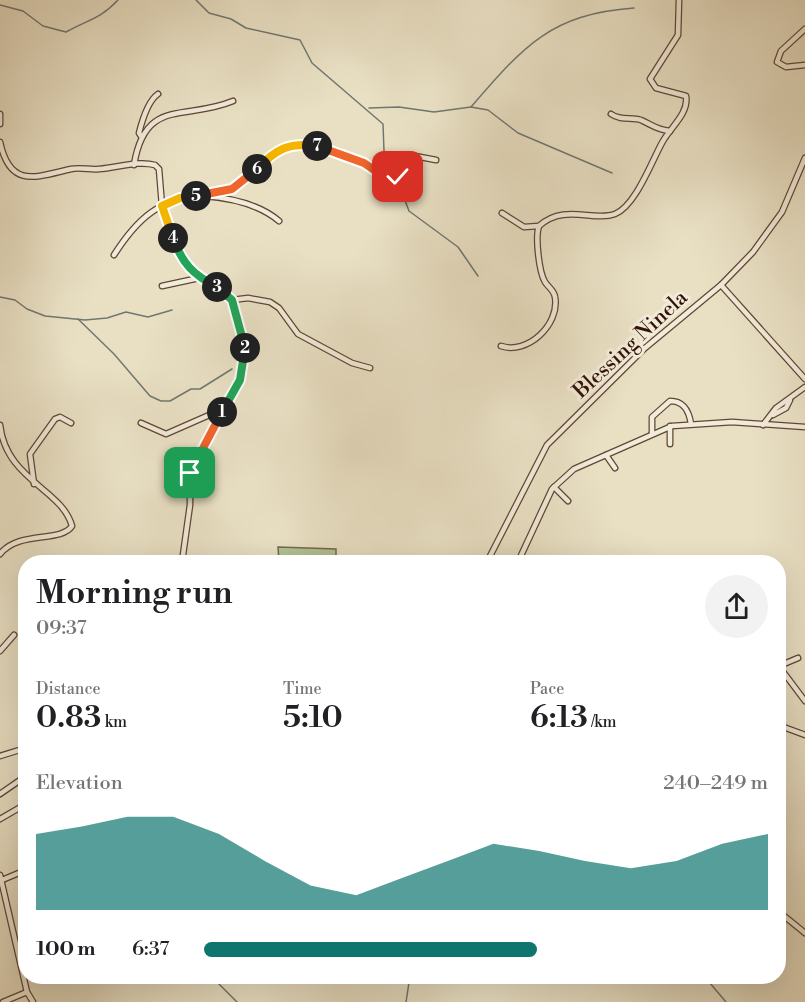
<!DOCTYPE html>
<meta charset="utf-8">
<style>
:root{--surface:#fff;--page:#f2f2f2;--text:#202124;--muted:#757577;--accent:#0f766e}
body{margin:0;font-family:"Libre Bodoni",serif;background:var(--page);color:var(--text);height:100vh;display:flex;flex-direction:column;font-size:22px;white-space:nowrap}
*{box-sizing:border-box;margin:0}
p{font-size:20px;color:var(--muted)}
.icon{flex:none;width:33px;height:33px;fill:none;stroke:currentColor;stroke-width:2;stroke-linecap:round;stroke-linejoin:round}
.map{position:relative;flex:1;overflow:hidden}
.panel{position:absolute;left:18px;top:555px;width:768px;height:429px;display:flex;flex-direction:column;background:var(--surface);border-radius:24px;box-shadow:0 6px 24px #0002}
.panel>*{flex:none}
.pin{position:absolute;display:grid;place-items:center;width:51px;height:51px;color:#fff;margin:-26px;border-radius:12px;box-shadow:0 3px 9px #0006}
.km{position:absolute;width:30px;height:30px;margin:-15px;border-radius:50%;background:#222;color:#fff;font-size:16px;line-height:30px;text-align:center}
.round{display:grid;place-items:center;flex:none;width:63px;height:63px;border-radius:32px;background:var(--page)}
.headline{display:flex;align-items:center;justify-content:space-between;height:102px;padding:0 18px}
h1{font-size:33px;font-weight:600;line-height:45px}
.stats{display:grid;grid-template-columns:repeat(3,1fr);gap:9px;height:102px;padding:6px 18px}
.stats div{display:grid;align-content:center}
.stats b{font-size:30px;font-weight:600}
.stats small{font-size:16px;font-weight:400}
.stats p{font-size:16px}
.chart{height:168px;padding:12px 18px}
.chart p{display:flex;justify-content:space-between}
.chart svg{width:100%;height:108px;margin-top:6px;fill:var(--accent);opacity:.7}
ul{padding:0 18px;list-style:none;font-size:20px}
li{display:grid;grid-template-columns:96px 72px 1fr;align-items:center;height:45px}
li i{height:15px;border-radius:8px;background:var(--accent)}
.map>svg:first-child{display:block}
.green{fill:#b3c396;stroke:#736a4e;stroke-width:1.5}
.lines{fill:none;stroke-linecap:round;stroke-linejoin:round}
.stream{stroke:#707772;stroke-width:1.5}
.minor-casing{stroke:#604636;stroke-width:7}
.minor{stroke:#f1ebd9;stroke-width:4.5}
.split-1-casing{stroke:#fff;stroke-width:12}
.split-2-casing{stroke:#fff;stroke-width:12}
.split-3-casing{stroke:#fff;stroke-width:12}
.split-4-casing{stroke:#fff;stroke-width:12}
.split-5-casing{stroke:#fff;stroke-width:12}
.split-6-casing{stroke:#fff;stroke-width:12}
.split-7-casing{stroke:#fff;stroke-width:12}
.split-8-casing{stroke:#fff;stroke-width:12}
.split-9-casing{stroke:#fff;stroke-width:12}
.split-1{stroke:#f0652b;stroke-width:8}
.split-2{stroke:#22a559;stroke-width:8}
.split-3{stroke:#22a559;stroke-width:8}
.split-4{stroke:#22a559;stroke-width:8}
.split-5{stroke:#f5b400;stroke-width:8}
.split-6{stroke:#f0652b;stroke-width:8}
.split-7{stroke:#f5b400;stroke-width:8}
.split-8{stroke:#f0652b;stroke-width:8}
.split-9{stroke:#f5b400;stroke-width:8}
.labels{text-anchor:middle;stroke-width:6;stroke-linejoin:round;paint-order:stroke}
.street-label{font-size:21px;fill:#331206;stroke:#f1ebd9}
</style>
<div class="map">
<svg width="805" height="1002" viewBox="0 0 805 1002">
<rect width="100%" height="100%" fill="#e9e0c4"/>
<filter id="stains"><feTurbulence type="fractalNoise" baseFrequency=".00333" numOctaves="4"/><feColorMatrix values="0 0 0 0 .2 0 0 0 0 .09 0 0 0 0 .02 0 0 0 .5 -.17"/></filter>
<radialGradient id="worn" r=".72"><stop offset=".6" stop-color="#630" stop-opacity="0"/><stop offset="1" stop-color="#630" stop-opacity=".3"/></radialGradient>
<!-- green -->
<polygon class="green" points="278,547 336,549 336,562 279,562"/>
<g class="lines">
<!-- stream -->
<g class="stream">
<polyline points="196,0 209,13 231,19 246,28 300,40 312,63 383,124 384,151 392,160 391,170"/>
<path d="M0,5L23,11L43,26L66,32C89,19 99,20 118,0"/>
<path d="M471,107C523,47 550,14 634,8"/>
<polyline points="369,108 399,107 434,112 471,107 488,110 518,133 612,173"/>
<polyline points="398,182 409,211 458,247 478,276"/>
<polyline points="0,297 15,300 27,309 45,316 85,320 107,318 126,312 148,317 172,310"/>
<polyline points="78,319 114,354 150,396 161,401 170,401 191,389 200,389 232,369"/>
<polyline points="211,976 237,1002"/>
<polyline points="704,976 726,1002"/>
<polyline points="406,1002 410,976"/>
</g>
<defs>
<g id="minor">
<polyline points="805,29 781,51 777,62 786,67 805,65"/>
<polyline points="0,114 0,124"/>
<path d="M611,114C621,121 631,117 641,120C652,125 657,130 670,131"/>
<path d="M141,136L139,133C142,121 148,101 158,94"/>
<path d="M0,142C10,189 36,177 71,169C80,167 90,170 99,169C117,168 138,160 155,165L159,169L162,206L183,262L199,278L228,295L245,347L240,380L190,473V505L182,562"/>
<path d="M134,165C145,97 185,121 233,101"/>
<polyline points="502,213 524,227 539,226"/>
<path d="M279,221C259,204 230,198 205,196C217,193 229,192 240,185C259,173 269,146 294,144C317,142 345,153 365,163C377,169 383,180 398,177L415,156L436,160"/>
<path d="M114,255C137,219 160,197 205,196"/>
<polyline points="721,285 805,379"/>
<polyline points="162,286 199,278"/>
<polyline points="232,300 248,298 270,302 279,308 298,334 352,363 370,368"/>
<path d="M501,346C527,355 560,325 555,297C554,290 548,287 545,282C539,272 535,237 539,226C564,203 594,222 615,214C636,206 653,158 663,141C671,127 689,113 686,96L656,88L650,79L678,35L679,0"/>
<polyline points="773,415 786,408 790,400"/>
<polyline points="141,423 166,434 223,409"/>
<path d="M0,425C6,480 62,489 72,526C61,543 19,530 0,554"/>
<polyline points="763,425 776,408 805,387"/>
<polyline points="670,426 670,444"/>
<path d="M652,433V417L670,401C684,401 689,411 691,424"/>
<polyline points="606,455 615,468"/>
<polyline points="34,484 30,454 55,419 60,417 71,423"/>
<polyline points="554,487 568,501"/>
<polyline points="487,562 547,445 645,348 721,285 753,252 782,212 805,158"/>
<polyline points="518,562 552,489 574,469 672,426 732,422 805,427"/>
<polyline points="0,651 14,635"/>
<polyline points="778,665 805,701"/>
<polyline points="779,666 798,658"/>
<polyline points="778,725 805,735"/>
<polyline points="0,756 26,748"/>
<polyline points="0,794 26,776"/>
<polyline points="0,819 26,804"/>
<polyline points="0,875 27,992 33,1002"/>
<polyline points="2,880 26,870"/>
<polyline points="778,911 805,933"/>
<polyline points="3,1002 27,992"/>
</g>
</defs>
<!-- minor casing -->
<use href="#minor" class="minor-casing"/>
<!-- minor -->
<use href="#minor" class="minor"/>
</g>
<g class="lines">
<defs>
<polyline id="split-1" points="190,473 222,412"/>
<polyline id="split-2" points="222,412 240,380 245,348"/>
<polyline id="split-3" points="217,287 232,300 245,348"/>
<path id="split-4" d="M173,238C182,263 193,275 217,287"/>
<polyline id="split-5" points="173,238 162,206 180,198 196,196"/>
<polyline id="split-6" points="196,196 232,189 257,169"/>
<path id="split-7" d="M257,169C276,149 289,142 317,146"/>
<polyline id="split-8" points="317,146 364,163 380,174"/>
<polyline id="split-9" points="380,174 389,178 398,177"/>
</defs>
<!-- split-1 casing -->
<use href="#split-1" class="split-1-casing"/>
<!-- split-2 casing -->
<use href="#split-2" class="split-2-casing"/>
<!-- split-3 casing -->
<use href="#split-3" class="split-3-casing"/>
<!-- split-4 casing -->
<use href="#split-4" class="split-4-casing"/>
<!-- split-5 casing -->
<use href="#split-5" class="split-5-casing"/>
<!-- split-6 casing -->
<use href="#split-6" class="split-6-casing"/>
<!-- split-7 casing -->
<use href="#split-7" class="split-7-casing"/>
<!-- split-8 casing -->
<use href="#split-8" class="split-8-casing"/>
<!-- split-9 casing -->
<use href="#split-9" class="split-9-casing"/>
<!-- split-1 -->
<use href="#split-1" class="split-1"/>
<!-- split-2 -->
<use href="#split-2" class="split-2"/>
<!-- split-3 -->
<use href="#split-3" class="split-3"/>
<!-- split-4 -->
<use href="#split-4" class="split-4"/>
<!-- split-5 -->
<use href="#split-5" class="split-5"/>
<!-- split-6 -->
<use href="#split-6" class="split-6"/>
<!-- split-7 -->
<use href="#split-7" class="split-7"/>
<!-- split-8 -->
<use href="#split-8" class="split-8"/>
<!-- split-9 -->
<use href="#split-9" class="split-9"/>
</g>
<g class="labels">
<!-- street labels -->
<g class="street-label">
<text transform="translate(630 344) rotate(-43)" y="7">Blessing Ninela</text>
</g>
</g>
<rect width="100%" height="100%" filter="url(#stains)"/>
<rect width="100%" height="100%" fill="url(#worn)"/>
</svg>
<div class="pin" style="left:190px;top:473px;background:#1e9e55"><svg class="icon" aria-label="arrive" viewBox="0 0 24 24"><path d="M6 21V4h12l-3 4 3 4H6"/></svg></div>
<div class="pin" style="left:398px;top:177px;background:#d93025"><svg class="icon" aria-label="check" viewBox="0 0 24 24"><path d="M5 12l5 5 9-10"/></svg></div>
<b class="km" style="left:222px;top:412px">1</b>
<b class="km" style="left:245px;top:348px">2</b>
<b class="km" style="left:217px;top:287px">3</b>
<b class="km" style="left:173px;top:238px">4</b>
<b class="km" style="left:196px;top:196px">5</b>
<b class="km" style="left:257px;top:169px">6</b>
<b class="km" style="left:317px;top:146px">7</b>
<section class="panel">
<div class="headline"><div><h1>Morning run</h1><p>09:37</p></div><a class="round"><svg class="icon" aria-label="share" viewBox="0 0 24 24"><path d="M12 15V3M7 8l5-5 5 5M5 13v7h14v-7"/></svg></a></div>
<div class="stats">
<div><p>Distance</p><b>0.83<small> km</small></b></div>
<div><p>Time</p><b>5:10</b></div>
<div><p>Pace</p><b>6:13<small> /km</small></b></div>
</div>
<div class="chart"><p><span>Elevation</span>240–249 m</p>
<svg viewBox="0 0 160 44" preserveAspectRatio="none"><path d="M0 44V13L10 10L20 6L30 6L40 13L50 24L60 34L70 38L80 31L90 24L100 17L110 20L120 24L130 27L140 24L150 17L160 13V44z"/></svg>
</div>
<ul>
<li><b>100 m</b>6:37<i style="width:59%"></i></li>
</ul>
</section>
</div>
